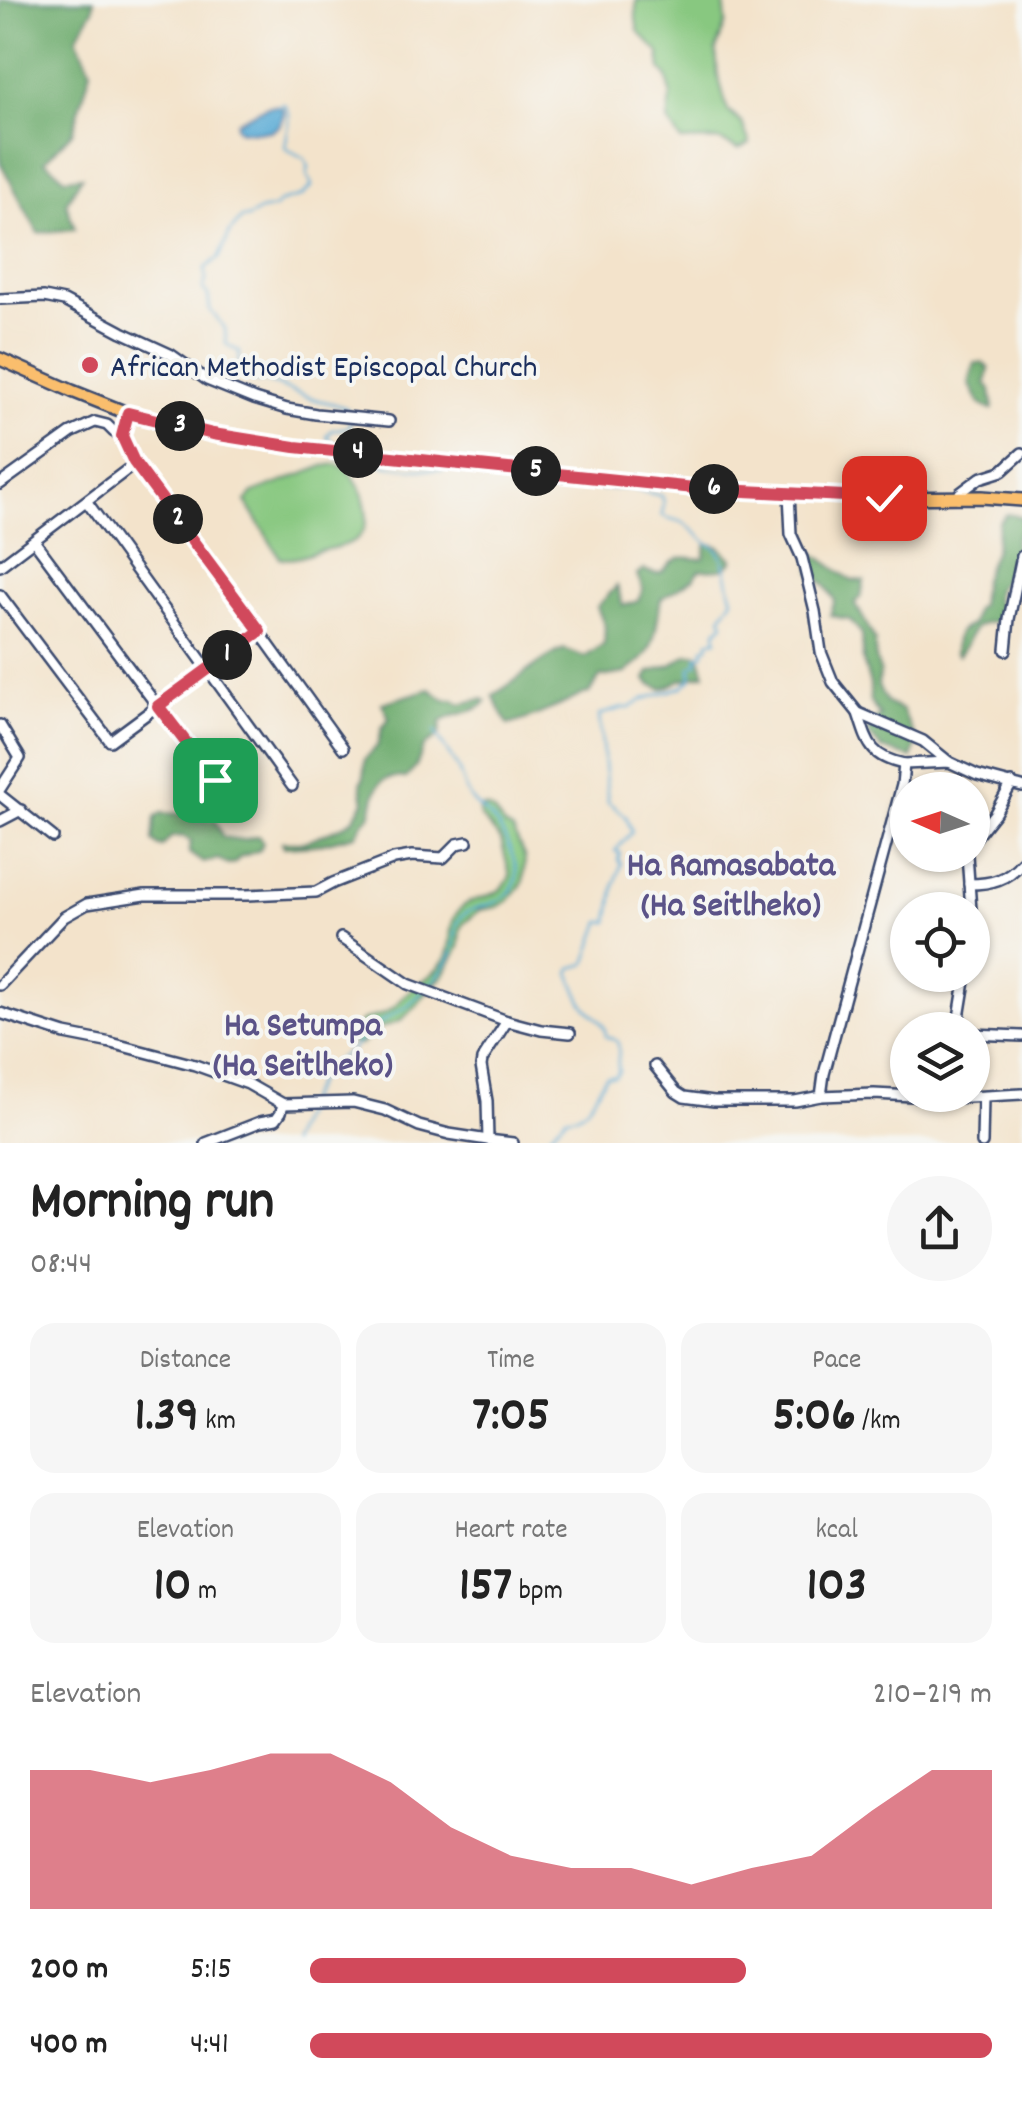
<!DOCTYPE html>
<meta charset="utf-8">
<style>
:root{--surface:#fff;--page:#f6f6f6;--text:#222;--muted:#767676;--accent:#d1495b}
body{margin:0;font-family:Dekko,sans-serif;background:var(--page);color:var(--text);height:100vh;display:flex;flex-direction:column;font-size:38px;white-space:nowrap}
*{box-sizing:border-box;margin:0}
p{font-size:32px;color:var(--muted)}
.icon{flex:none;width:55px;height:55px;fill:none;stroke:currentColor;stroke-width:2;stroke-linecap:round;stroke-linejoin:round}
.map{position:relative;height:1143px;overflow:hidden}
.side{display:flex;flex-direction:column;background:var(--surface);flex:1}
.side>*{flex:none}
.needle{width:65px;rotate:273deg}
.tools{position:absolute;left:890px;top:772px;display:grid;gap:20px}
.tools a{display:grid;place-items:center;width:100px;height:100px;border-radius:50%;background:var(--surface);box-shadow:0 2px 8px #0004;font-size:50px}
.pin{position:absolute;display:grid;place-items:center;width:85px;height:85px;color:#fff;margin:-42px;border-radius:20px;box-shadow:0 5px 15px #0006}
.km{position:absolute;width:50px;height:50px;margin:-25px;border-radius:50%;background:#222;color:#fff;font-size:28px;line-height:50px;text-align:center}
.round{display:grid;place-items:center;flex:none;width:105px;height:105px;border-radius:52px;background:var(--page)}
.head{display:flex;align-items:center;justify-content:space-between;height:170px;padding:0 30px}
h1{font-size:55px;font-weight:700;line-height:75px}
.metrics{display:grid;grid-template-columns:repeat(3,1fr);gap:15px;height:170px;padding:10px 30px}
.metrics div{display:grid;align-content:center;border-radius:25px;background:var(--page);text-align:center}
.metrics b{font-size:50px;font-weight:700}
.metrics small{font-size:28px;font-weight:400}
.metrics p{font-size:28px}
.chart{height:280px;padding:20px 30px}
.chart p{display:flex;justify-content:space-between}
.chart svg{width:100%;height:180px;margin-top:10px;fill:var(--accent);opacity:.7}
ul{padding:0 30px;list-style:none;font-size:32px}
li{display:grid;grid-template-columns:160px 120px 1fr;align-items:center;height:75px}
li i{height:25px;border-radius:12px;background:var(--accent)}
.map>svg:first-child{display:block}
.green{fill:#88c880;stroke:#527c6f;stroke-width:2.5}
.forest{fill:#6eac6e;stroke:#446e66;stroke-width:2.5}
.water{fill:#5bacd6;stroke:#3b6e9a;stroke-width:2.5}
.lines{fill:none;stroke-linecap:round;stroke-linejoin:round}
.stream{stroke:#5bacd6;stroke-width:2.5}
.minor-casing{stroke:#3b4a6e;stroke-width:14}
.major-casing{stroke:#3b4a6e;stroke-width:16}
.minor{stroke:#fff;stroke-width:9}
.major{stroke:#fabe6d;stroke-width:11}
.route-casing{stroke:#fff;stroke-width:20}
.route{stroke:#d1495b;stroke-width:12}
.poi-dot{fill:#d1495b;stroke:#f6f6f2;stroke-width:4}
.labels{text-anchor:middle;stroke-width:8;stroke-linejoin:round;paint-order:stroke}
.poi-label{font-size:32px;fill:#1b2f5e;stroke:#f6f6f2;text-anchor:start}
.neighbourhood-label{font-size:35px;font-weight:bold;fill:#5b5388;stroke:#f6f6f2}
</style>
<div class="map">
<svg width="1022" height="1143" viewBox="0 0 1022 1143">
<rect width="100%" height="100%" fill="#f6f6f2"/>
<filter id="ink" filterUnits="userSpaceOnUse"><feTurbulence type="fractalNoise" baseFrequency=".01" numOctaves="2"/><feDisplacementMap in="SourceGraphic" scale="20" xChannelSelector="R" yChannelSelector="G"/><feConvolveMatrix kernelMatrix="1 2 1 2 8 2 1 2 1" color-interpolation-filters="sRGB"/></filter>
<filter id="wash" filterUnits="userSpaceOnUse"><feTurbulence type="fractalNoise" baseFrequency=".0048" numOctaves="4" result="noise"/><feDisplacementMap in="SourceGraphic" scale="40" xChannelSelector="R" yChannelSelector="G"/><feGaussianBlur stdDeviation="2.25" result="paint"/><feColorMatrix in="noise" values="0 0 0 0 0 0 0 0 0 0 0 0 0 0 0 0 0 1.4 0 .05"/><feComposite in="paint" operator="in"/></filter>
<g filter="url(#wash)">
<rect width="100%" height="100%" fill="#f3e3cb"/>
<!-- green -->
<g class="green">
<polygon points="636,0 724,0 726,22 716,50 718,75 728,111 742,123 750,144 738,149 718,140 681,141 668,121 671,95 667,77 661,69 659,53 638,31 636,20"/>
<path d="M337,464C342,467 347,469 350,473C364,488 375,524 357,539C347,546 330,549 319,551C305,555 294,561 280,558L246,502L253,493L324,466Z"/>
<path d="M484,807L492,810L504,825L513,831L525,858L523,883L508,901L497,907L480,910L464,923L461,929L459,947L443,976L430,988L417,1005L400,1021L380,1028L360,1045L352,1043L360,1022C369,1018 381,1016 390,1010C397,1006 401,999 407,993C420,981 440,973 447,955C453,939 447,925 459,910C473,893 500,902 510,876L501,840L481,817L479,812Z"/>
</g>
<!-- forest -->
<g class="forest">
<polygon points="0,0 94,0 93,9 77,37 91,70 73,131 45,161 65,178 82,176 66,203 75,229 38,233 0,162"/>
<polygon points="975,363 983,363 989,369 986,383 991,389 993,408 991,410 980,404 969,383"/>
<path d="M1007,514L1022,517V528L1016,538L1010,570L996,590L995,599L1003,615L1000,621C963,623 975,638 958,656L955,653C956,636 954,632 971,625L975,609L980,605L983,579L995,549L999,522Z"/>
<path d="M707,543L720,547L733,560C723,574 713,568 700,570L694,578L661,599C657,618 657,640 645,656C640,663 632,667 626,673L600,677L589,693C579,694 574,700 565,703C546,711 528,720 508,725L493,695C518,681 538,660 564,649L585,657L604,644L605,627L597,607L617,586L623,606L638,601L643,589L637,575L644,570C669,581 662,563 680,558C687,556 696,560 704,558Z"/>
<polygon points="811,551 851,580 864,581 861,597 855,603 875,640 876,658 880,672 878,686 887,703 902,710 917,742 912,758 882,749 868,734 871,723 880,716 870,702 870,685 863,661 862,634 850,620 830,615 835,600 825,585 811,572"/>
<polygon points="688,654 699,654 705,674 681,680 663,689 649,684 646,679 650,672 671,665"/>
<path d="M430,689L445,700H454L460,704L482,699L487,701C475,715 456,711 441,722C441,743 432,736 423,748C422,750 418,763 417,764C416,768 409,775 406,778C372,774 378,792 370,816L364,821L356,835L315,845L284,847L282,842H304L343,826L353,819L364,802L361,784L364,776L365,759L378,745L382,728L389,718L382,703Z"/>
<polygon points="161,813 184,814 196,821 215,820 223,837 244,840 258,836 263,842 260,850 240,857 235,863 228,865 218,859 203,863 189,853 191,841 183,836 171,837 162,847 157,845 153,841 155,818"/>
</g>
<!-- water -->
<path class="water" d="M268,106H278L284,110C283,138 259,132 239,130L236,126L237,121Z"/>
<g class="lines">
<!-- stream -->
<g class="stream">
<path d="M278,106L284,104L289,113V123L285,148L304,158L309,167L307,174L312,186L302,196L280,202L274,208L260,211L248,218H242L230,232L219,258L205,268L206,280L203,290L208,295L210,310L225,328L226,344L240,352L238,369C245,373 251,380 258,382C261,382 263,381 266,382C280,386 296,393 311,398C323,402 336,403 348,409L349,412"/>
<path d="M338,446L327,437C331,426 341,431 349,426L350,420"/>
<path d="M337,458C349,461 359,459 370,462C394,467 420,470 444,470"/>
<polyline points="461,471 477,474 484,472"/>
<path d="M492,473L517,482H575L600,489L629,488L662,496L664,503L662,515C669,520 677,519 684,523C687,525 705,540 707,543C729,550 725,580 733,598L721,617L724,623L716,631L717,640L709,641L708,647L703,648L704,654L698,656L697,664L691,667V679L682,687L644,699L630,708H623L599,715L608,802L626,816L632,832L615,851L620,853L618,860L621,864L615,884L609,922H601L586,964L572,968L570,972C574,983 577,993 583,1003C591,1016 605,1019 606,1036L617,1041C622,1051 615,1060 619,1071L615,1076H606C594,1094 590,1115 566,1117C559,1126 549,1131 547,1143"/>
<path d="M428,986C438,978 449,962 453,949C456,939 454,927 460,919C471,901 503,911 515,883C522,869 503,831 493,820C486,812 477,808 471,799C464,790 463,781 459,771C453,758 442,746 435,731"/>
<polyline points="307,1101 318,1079 331,1064 353,1048 374,1026 406,1007 422,992"/>
<polyline points="289,1143 304,1108"/>
</g>
</g>
</g>
<g filter="url(#ink)">
<g class="lines">
<defs>
<g id="minor">
<polyline points="0,299 44,297 64,301 122,332 170,354 207,380 254,399 287,409 316,414 389,421"/>
<polyline points="134,462 199,548 343,748"/>
<polyline points="0,484 71,433 95,422 107,425 114,432 122,432"/>
<polyline points="789,493 791,534 802,558 815,611 821,652 833,682 858,713 923,741 949,762"/>
<polyline points="958,498 960,493 980,478 1002,471 1022,453"/>
<polyline points="87,502 292,786"/>
<polyline points="35,542 173,727 224,790"/>
<polyline points="0,566 132,466 133,457 122,436 127,413"/>
<polyline points="0,595 110,741 259,631"/>
<polyline points="1006,650 1009,619 1022,556"/>
<polyline points="0,725 20,758 0,789"/>
<polyline points="904,764 949,762 977,775 1022,787"/>
<polyline points="0,795 53,837"/>
<polyline points="0,821 21,810"/>
<polyline points="972,842 995,813 1012,783"/>
<polyline points="967,855 971,910"/>
<path d="M969,884C991,884 1007,880 1022,862"/>
<polyline points="341,938 408,984 507,1021 541,1030 570,1033"/>
<polyline points="0,985 64,917 87,904 145,895 247,895 316,892 333,883 394,859 412,856 443,858 457,844 467,842"/>
<polyline points="0,1013 65,1034 111,1043 195,1065 248,1084 283,1104 353,1102 385,1110 419,1126 449,1134 488,1140 487,1101 481,1066 482,1060 507,1021"/>
<polyline points="957,1030 966,975"/>
<polyline points="972,1034 1022,1036"/>
<polyline points="655,1066 676,1092 684,1097 714,1101 795,1101 821,1096 874,1094 951,1098 951,1095"/>
<path d="M821,1096L824,1074L902,785L904,764C870,757 868,744 858,713"/>
<polyline points="951,1098 1022,1094"/>
<polyline points="488,1140 513,1143"/>
<polyline points="206,1143 260,1122 276,1119 281,1112 283,1104"/>
<polyline points="982,1143 983,1097"/>
</g>
<polyline id="major" points="0,359 72,391 127,413 213,434 295,447 703,489 883,498 982,497 1022,500"/>
</defs>
<!-- minor casing -->
<use href="#minor" class="minor-casing"/>
<!-- major casing -->
<use href="#major" class="major-casing"/>
<!-- minor -->
<use href="#minor" class="minor"/>
<!-- major -->
<use href="#major" class="major"/>
</g>
</g>
<g class="lines" filter="url(#ink)">
<defs>
<polyline id="route" points="215,780 158,706 260,631 134,462 122,436 128,413 213,434 295,447 704,489 884,498"/>
</defs>
<!-- route casing -->
<use href="#route" class="route-casing"/>
<!-- route -->
<use href="#route" class="route"/>
</g>
<!-- markers -->
<circle class="poi-dot" cx="90" cy="365" r="10"/>
<g class="labels">
<!-- poi labels -->
<g class="poi-label">
<text x="110" y="376">African Methodist Episcopal Church</text>
</g>
<!-- neighbourhood labels -->
<g class="neighbourhood-label">
<text x="731" y="875">Ha Ramasabata<tspan x="731" dy="40">(Ha Seitlheko)</tspan></text>
<text x="303" y="1035">Ha Setumpa<tspan x="303" dy="40">(Ha Seitlheko)</tspan></text>
</g>
</g>
</svg>
<div class="tools">
<a><svg class="needle" viewBox="-14 -14 28 28"><path d="M0-13l5 13h-10z" fill="#e53935"/><path d="M0 13l5-13h-10z" fill="#767676"/></svg></a>
<a><svg class="icon" aria-label="locate" viewBox="0 0 24 24"><circle cx="12" cy="12" r="6"/><path d="M12 2v4M12 18v4M2 12h4M18 12h4"/></svg></a>
<a><svg class="icon" aria-label="layers" viewBox="0 0 24 24"><path d="M12 4l9 5-9 5-9-5zM3 14l9 5 9-5"/></svg></a>
</div>
<div class="pin" style="left:215px;top:780px;background:#1e9e55"><svg class="icon" aria-label="arrive" viewBox="0 0 24 24"><path d="M6 21V4h12l-3 4 3 4H6"/></svg></div>
<div class="pin" style="left:884px;top:498px;background:#d93025"><svg class="icon" aria-label="check" viewBox="0 0 24 24"><path d="M5 12l5 5 9-10"/></svg></div>
<b class="km" style="left:227px;top:655px">1</b>
<b class="km" style="left:178px;top:519px">2</b>
<b class="km" style="left:180px;top:426px">3</b>
<b class="km" style="left:358px;top:453px">4</b>
<b class="km" style="left:536px;top:471px">5</b>
<b class="km" style="left:714px;top:489px">6</b>
</div>
<section class="side">
<div class="head"><div><h1>Morning run</h1><p>08:44</p></div><a class="round"><svg class="icon" aria-label="share" viewBox="0 0 24 24"><path d="M12 15V3M7 8l5-5 5 5M5 13v7h14v-7"/></svg></a></div>
<div class="metrics">
<div><p>Distance</p><b>1.39<small> km</small></b></div>
<div><p>Time</p><b>7:05</b></div>
<div><p>Pace</p><b>5:06<small> /km</small></b></div>
</div>
<div class="metrics">
<div><p>Elevation</p><b>10<small> m</small></b></div>
<div><p>Heart rate</p><b>157<small> bpm</small></b></div>
<div><p>kcal</p><b>103</b></div>
</div>
<div class="chart"><p><span>Elevation</span>210–219 m</p>
<svg viewBox="0 0 160 44" preserveAspectRatio="none"><path d="M0 44V10L10 10L20 13L30 10L40 6L50 6L60 13L70 24L80 31L90 34L100 34L110 38L120 34L130 31L140 20L150 10L160 10V44z"/></svg>
</div>
<ul>
<li><b>200 m</b>5:15<i style="width:64%"></i></li>
<li><b>400 m</b>4:41<i style="width:100%"></i></li>
</ul>
</section>
